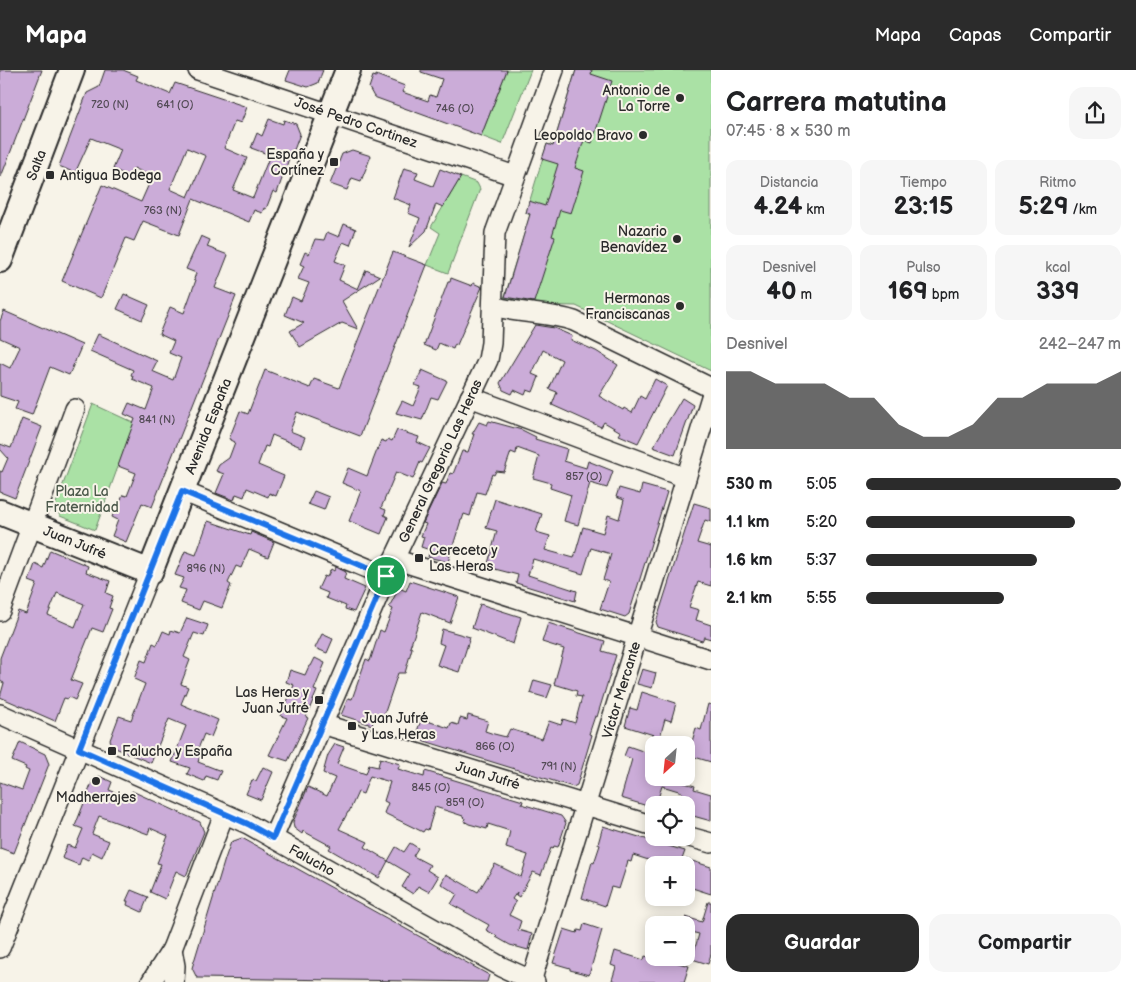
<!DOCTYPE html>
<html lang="es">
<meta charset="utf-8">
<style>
:root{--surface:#fff;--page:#f6f6f6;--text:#202124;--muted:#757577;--accent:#2b2b2b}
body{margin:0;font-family:"Balsamiq Sans",sans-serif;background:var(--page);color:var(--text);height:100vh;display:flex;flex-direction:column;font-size:19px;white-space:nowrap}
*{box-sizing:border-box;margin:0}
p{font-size:16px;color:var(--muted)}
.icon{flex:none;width:28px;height:28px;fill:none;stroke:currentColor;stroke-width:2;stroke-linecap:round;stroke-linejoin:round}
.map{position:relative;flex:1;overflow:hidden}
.panel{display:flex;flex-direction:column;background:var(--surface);width:425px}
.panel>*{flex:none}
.needle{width:32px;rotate:207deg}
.controls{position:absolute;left:645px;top:666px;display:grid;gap:10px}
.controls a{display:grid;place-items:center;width:50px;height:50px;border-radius:10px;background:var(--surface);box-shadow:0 2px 12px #0003;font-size:25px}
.pin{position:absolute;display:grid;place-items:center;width:42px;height:42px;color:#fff;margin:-21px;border:2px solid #fff;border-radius:50%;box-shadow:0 1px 5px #0007}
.round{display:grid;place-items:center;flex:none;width:52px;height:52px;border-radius:15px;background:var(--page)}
.overview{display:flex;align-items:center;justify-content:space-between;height:85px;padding:0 15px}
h1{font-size:28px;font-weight:800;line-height:38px}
.stats{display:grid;grid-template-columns:repeat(3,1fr);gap:8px;height:85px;padding:5px 15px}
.stats div{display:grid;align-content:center;border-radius:12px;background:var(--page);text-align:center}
.stats b{font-size:25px;font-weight:800}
.stats small{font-size:14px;font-weight:400}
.stats p{font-size:14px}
.chart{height:140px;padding:10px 15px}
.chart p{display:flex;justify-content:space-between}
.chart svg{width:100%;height:90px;margin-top:5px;fill:var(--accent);opacity:.7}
.action{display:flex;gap:10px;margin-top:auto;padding:10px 15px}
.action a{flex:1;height:58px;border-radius:15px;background:var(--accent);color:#fff;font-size:20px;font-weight:800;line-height:58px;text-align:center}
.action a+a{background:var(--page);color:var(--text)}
ul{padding:0 15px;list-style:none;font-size:16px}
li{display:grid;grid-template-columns:80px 60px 1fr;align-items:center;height:38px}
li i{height:12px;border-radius:6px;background:var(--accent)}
header{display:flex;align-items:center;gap:30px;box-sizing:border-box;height:70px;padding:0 25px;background:var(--accent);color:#fff}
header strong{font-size:24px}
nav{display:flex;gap:28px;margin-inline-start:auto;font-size:18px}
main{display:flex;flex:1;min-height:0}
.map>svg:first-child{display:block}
.green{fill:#aae1a5;stroke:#6a8668}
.building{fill:#cbacd8;stroke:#2b2b2b;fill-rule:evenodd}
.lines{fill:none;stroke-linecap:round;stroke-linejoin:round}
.minor-casing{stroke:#2b2b2b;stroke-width:22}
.major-casing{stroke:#2b2b2b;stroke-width:28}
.minor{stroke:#f7f3e8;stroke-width:19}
.major{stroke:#f7f3e8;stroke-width:24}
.route-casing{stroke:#fff;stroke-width:10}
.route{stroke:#1a73e8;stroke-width:6}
.poi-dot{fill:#2b2b2b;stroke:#f7f3e8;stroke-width:2}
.labels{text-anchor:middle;stroke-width:4;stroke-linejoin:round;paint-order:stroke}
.number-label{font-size:11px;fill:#534b56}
.poi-label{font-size:14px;fill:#2b2b2b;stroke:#f7f3e8;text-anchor:end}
.street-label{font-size:14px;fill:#2b2b2b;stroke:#f7f3e8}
.park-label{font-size:14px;fill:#4b584a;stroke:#f7f3e8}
</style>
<header>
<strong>Mapa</strong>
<nav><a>Mapa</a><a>Capas</a><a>Compartir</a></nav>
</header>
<main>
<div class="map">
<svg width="711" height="912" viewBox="0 0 711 912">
<rect width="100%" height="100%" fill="#f7f3e8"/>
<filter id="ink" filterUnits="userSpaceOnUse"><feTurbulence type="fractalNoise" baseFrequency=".02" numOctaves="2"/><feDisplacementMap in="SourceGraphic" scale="10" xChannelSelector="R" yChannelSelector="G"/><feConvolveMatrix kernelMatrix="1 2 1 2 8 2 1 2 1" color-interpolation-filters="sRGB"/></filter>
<g filter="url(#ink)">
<!-- green -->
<g class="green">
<polygon points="507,0 531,0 502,74 481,66"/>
<polygon points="576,0 711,0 711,301 576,236 533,235 518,233 504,229 530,145 526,143 547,74 553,76"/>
<polygon points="461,107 477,113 480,119 448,203 427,195 440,163 431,157"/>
<polygon points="93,334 134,353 95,460 60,446 55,436"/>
</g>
<!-- building -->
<g class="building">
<polygon points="0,0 42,0 1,107 0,107"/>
<path d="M105,0H123L138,6L136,10L170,24L175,13L247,37L241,53L235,51L224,78L247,88L233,120L253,128L270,85L251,78L257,63L262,66L269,49L283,54L284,50L296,54L300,64L294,80H292L277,123L273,121L266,139L264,138L262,143L254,140L249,152L193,129L179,165L143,151L134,171L126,168L101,228L62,211L102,115L141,132L152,107L134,98L130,107L113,99L121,80L91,68L75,103L59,96L87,23L99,17ZM187,78L206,86L188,127L170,119Z"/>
<polygon points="290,0 323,0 318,13 308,17 286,10"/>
<polygon points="421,0 507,0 481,66 374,27 369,18 373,6 376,7 376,5 405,16 402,22 428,31 430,25 436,27 442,9 421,2"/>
<polygon points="576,0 592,0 591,4 612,11 592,73 584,70 575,98 584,101 573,137 571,143 560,140 552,166 555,167 534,232 505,227 530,144 526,143 529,131 545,136 558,94 542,89 547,74 553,76"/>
<polygon points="352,80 371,86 361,111 352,108 347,120 330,114 342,84"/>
<polygon points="404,98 418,102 415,109 433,116 440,99 461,107 443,137 436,134 426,161 409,177 420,148 408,143 411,135 393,128"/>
<polygon points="344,154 356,159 350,175 343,172 335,191 345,195 339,210 358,219 366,200 380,206 342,231 358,259 342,253 300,277 290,261 304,253 285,245 292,227 301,231 309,213 298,209 304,196 300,194 305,182 309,184 315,169 324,170 327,162 339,167"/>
<polygon points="201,166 210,170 207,177 228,185 215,218 236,226 152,437 142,433 126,472 112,466 118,450 112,447 117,435 119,435 123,425 127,426 136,403 118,396 135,349 124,344 129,333 146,340 154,318 132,309 133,306 131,305 133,300 90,281 98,264 157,291 152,301 173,310 181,288 169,283 174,271 159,264 170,237 184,243 196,210 194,209 196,203 186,199"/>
<polygon points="393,182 427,195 360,366 297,342 290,361 305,367 301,377 272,365 268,377 265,376 258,395 284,406 276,426 269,423 268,427 247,418 244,427 236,424 234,430 216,423 224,404 216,401 219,395 229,388 235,372 229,369 240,341 248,344 265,300 310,318 314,309 339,318"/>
<polygon points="451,208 472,216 473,213 482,217 457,275 455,274 453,279 439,273 436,280 424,275 448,212 450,212"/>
<polygon points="124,224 149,235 142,250 117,239"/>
<polygon points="4,241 82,275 69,305 50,297 32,345 15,339 18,332 0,326 0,293 10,298 20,277 0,268 0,251"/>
<polygon points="535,255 554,258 572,266 571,270 596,281 618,295 599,326 623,340 624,338 632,343 640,326 645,329 655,309 667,316 638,373 619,365 621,362 604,352 601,357 552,335 557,322 549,319 562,290 543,280 532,304 539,307 533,322 527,320 525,325 514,320 512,324 503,320 500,313"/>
<polygon points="422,300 447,311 438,329 431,327 422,350 396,343 402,331 413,336 421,317 415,315"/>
<polygon points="682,328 693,335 675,385 653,377"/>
<polygon points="22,349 42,357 15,428 0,422 0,401 2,402 8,388 0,379 0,374 11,378"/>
<polygon points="489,351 522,360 536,367 535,369 567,379 564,391 586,398 588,391 613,401 607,418 590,413 578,455 564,451 571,425 550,418 551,413 533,408 539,386 517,378 516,384 511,382 504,402 496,401 494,405 492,404 485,424 477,422 470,446 464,444 462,450 461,450 448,492 428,487 430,480 421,477 424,467 421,466 426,454 423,453 442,413 446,414 450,403 453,404 462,381 468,382 474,364 472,364 479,352 487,355"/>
<polygon points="397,360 419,367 417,372 430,378 422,393 420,392 413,409 396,402 381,438 386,440 384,445 388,447 381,464 349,451 361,421 342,413 348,398 367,406 381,370 386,372 388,369 392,371"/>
<polygon points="642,415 667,422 629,544 625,547 600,539 609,512 603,510 611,484 591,478 583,504 533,489 528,505 577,521 575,531 516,513 518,505 487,497 497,461 486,458 495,429 542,444 536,462 550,466 545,480 574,488 583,457 603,463 608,445 619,449 624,430 616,427 619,418 640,424"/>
<polygon points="314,421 329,427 324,440 308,434"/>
<polygon points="694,433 711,438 711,452 705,450 697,473 711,477 711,516 698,512 689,537 699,540 696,550 711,555 711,569 704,567 702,571 658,557 656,552"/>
<polygon points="208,451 250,465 251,462 274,472 268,487 249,479 241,498 236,496 228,513 231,515 222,538 203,531 199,540 181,533 186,520 179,518 184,508 175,505 185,481 196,485"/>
<path d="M50,480L88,496L86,502L110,511L106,523L113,526L109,538L112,539L103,562L92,558L71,610L82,614L75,630L69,627L68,629L64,628L55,651L0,627L4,613L0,611V588L18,541L26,544L37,514L29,511L35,494L43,498ZM57,523L84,534L75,557L48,545Z"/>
<polygon points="336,497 346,502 344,509 365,518 354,542 345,539 346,536 326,528 328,523 318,519 324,506 327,507 331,499 334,501"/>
<polygon points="410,511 459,527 450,553 422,542 410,577 412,578 405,603 398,603 383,648 379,646 378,650 374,649 372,655 341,645 348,628 352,629 366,589 370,591 380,560 384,562 393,539 389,537 399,518 406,521"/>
<polygon points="480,534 521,547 513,574 472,558"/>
<polygon points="187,548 208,555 204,566 194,563 184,587 190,590 181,614 188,617 181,634 218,650 211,667 204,664 196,684 200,686 198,692 221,701 217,710 206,706 204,711 187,704 190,698 172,692 186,656 169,649 151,693 113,677 110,670 119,646 131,650 145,614 134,609 141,590 146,592 153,573 157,575 163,561 170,564 171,560 180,563"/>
<polygon points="548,553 605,571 602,581 616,585 597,647 595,646 589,664 592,665 577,715 573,717 415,668 421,649 449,658 451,653 458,655 460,648 467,650 468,645 488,651 485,661 494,664 506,667 510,659 542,669 549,651 561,655 563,649 575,653 582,627 576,626 577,621 554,614 564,579 542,572"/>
<polygon points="442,559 470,567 459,602 437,595 444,575 439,573"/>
<polygon points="322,564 333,569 327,583 315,578"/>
<polygon points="315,588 325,593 314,620 317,621 306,647 308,648 288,691 269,685 287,648 281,646 294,615 286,612 290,600 305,605 309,596 311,596"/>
<polygon points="642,599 656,603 652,618 637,614"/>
<polygon points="534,610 552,615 547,628 530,623"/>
<polygon points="642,622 676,633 671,651 665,649 660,667 625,656 630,638 637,640"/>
<polygon points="708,634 711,635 711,692 688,685 696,658 701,660"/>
<polygon points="20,672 45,684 49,694 14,783 0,778 0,712 22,720 29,701 25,699 26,697 12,691"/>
<polygon points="335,674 344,677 337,694 366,704 369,695 378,697 380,688 400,694 398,699 424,707 425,701 523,731 522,734 561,746 566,753 558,777 554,776 553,779 551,778 541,805 533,802 519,827 516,825 517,822 512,829 516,832 509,845 521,851 518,860 532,864 528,880 510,875 496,867 497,866 486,860 489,855 451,834 457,824 441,814 446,804 478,822 495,794 521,807 528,785 506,778 510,761 488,754 487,759 469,754 464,751 465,748 463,746 435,737 428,760 425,759 423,762 384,743 388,733 384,731 390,712 370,706 363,724 358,722 349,742 348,742 339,759 368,772 365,777 388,791 379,808 329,779 331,776 303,761 302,764 294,758 293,752 308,717 327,726 335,708 323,703 328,685"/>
<polygon points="628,676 654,685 654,708 667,708 695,716 694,719 711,724 711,751 686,744 686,735 678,735 682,722 662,716 656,735 654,735 654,738 621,728 632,689 624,686"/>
<polygon points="263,697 273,702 261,730 246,724 252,710 256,711"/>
<polygon points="99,706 112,712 109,720 130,728 132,721 200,752 204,762 186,806 176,801 165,829 150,822 161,794 157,793 168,766 150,758 148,764 99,746 92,764 109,771 102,787 92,782 88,790 82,787 79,795 62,788 67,775 75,778 83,759 75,756 93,710"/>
<polygon points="603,756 685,781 680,795 664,795 633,785 631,792 628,791 619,819 611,817 605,836 582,828 592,792 594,793 600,775 598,774"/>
<polygon points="242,768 489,905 487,912 197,908 192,898 225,789 231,772"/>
<polygon points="410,773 418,778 413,786 430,795 427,800 438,807 429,822 418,816 413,824 402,817 410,804 388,791 396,777 404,782"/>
<polygon points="686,789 711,797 711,824 686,816"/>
<polygon points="131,820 148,827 142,842 127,835 128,831 126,831"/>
<polygon points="708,832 711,832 711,884 708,894 692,889 699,864 686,861 686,847 702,852"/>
<polygon points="584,854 602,860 589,905 570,900 570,898 553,893 564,859 577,863 578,860 582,861"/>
<polygon points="615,881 644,890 645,886 652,888 661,888 689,896 684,912 618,912 612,910 616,897 611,895"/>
</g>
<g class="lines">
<defs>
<g id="minor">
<polyline points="198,0 515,106"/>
<path d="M493,236C520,244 547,242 574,251L711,318"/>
<polyline points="470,327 686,408"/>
<polyline points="182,421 386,506"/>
<polyline points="394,489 711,590"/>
<polyline points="0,541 75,339"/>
<polyline points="0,644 248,754 502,897 535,912"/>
<polyline points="322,654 654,756"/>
<polyline points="686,766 711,773"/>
<polyline points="273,768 394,489 488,290 491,273 495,163 554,0"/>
<polyline points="0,878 150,502"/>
<polyline points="172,879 175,896 174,912"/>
<polyline points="151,912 172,879 224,744"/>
<polyline points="531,912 711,327"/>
</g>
<g id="major">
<polyline points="0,190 72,0"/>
<polyline points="0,442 150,502 348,0"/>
</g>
</defs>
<!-- minor casing -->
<use href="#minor" class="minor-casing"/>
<!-- major casing -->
<use href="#major" class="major-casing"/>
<!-- minor -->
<use href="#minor" class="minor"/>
<!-- major -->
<use href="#major" class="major"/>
</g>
</g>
<g class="lines" filter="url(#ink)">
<defs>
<polygon id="route" points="182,421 386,506 273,768 248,754 79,679"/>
</defs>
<!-- route casing -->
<use href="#route" class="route-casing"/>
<!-- route -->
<use href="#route" class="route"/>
</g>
<!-- markers -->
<g class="poi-dot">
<circle cx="680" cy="28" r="5"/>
<circle cx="643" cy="65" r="5"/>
<rect x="329" y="87" width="10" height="10" rx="2.5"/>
<rect x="45" y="100" width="10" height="10" rx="2.5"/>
<circle cx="677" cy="169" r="5"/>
<circle cx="680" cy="236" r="5"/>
<rect x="414" y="483" width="10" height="10" rx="2.5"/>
<rect x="314" y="625" width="10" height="10" rx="2.5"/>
<rect x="347" y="651" width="10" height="10" rx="2.5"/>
<rect x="107" y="676" width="10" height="10" rx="2.5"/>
<circle cx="96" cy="711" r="5"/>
</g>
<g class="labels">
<!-- number labels -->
<g class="number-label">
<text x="110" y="38">720 (N)</text>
<text x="175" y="38">641 (O)</text>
<text x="455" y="42">746 (O)</text>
<text x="163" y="144">763 (N)</text>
<text x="157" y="353">841 (N)</text>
<text x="584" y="410">857 (O)</text>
<text x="206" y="502">896 (N)</text>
<text x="495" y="680">866 (O)</text>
<text x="559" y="700">791 (N)</text>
<text x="431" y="721">845 (O)</text>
<text x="465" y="736">859 (O)</text>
</g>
<!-- poi labels -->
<g class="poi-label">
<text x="670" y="25">Antonio de<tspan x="670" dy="16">La Torre</tspan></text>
<text x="633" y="70">Leopoldo Bravo</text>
<text x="324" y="89">España y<tspan x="324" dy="16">Cortínez</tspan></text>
<text x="60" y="110" text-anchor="start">Antigua Bodega</text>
<text x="667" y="166">Nazario<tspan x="667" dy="16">Benavídez</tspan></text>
<text x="670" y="233">Hermanas<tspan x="670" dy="16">Franciscanas</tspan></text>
<text x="429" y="485" text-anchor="start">Cereceto y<tspan x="429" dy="16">Las Heras</tspan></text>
<text x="309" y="627">Las Heras y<tspan x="309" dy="16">Juan Jufré</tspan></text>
<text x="362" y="653" text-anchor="start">Juan Jufré<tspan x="362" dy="16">y Las Heras</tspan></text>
<text x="122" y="686" text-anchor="start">Falucho y España</text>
<text x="96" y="732" text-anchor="middle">Madherrajes</text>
</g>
<!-- street labels -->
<g class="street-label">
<text transform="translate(356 52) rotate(19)" y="5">José Pedro Cortinez</text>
<text transform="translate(36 95) rotate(-69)" y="5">Salta</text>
<text transform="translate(208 356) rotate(-68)" y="5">Avenida España</text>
<text transform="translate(440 391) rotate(-65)" y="5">General Gregorio Las Heras</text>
<text transform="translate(75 472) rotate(22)" y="5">Juan Jufré</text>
<text transform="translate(621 620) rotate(-73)" y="5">Víctor Mercante</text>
<text transform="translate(488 705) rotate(17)" y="5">Juan Jufré</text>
<text transform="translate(312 790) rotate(29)" y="5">Falucho</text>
</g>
<!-- park labels -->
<g class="park-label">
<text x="82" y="426">Plaza La<tspan x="82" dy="16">Fraternidad</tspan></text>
</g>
</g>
</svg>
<div class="controls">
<a><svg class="needle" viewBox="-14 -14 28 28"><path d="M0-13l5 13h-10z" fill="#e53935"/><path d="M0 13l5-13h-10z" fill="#757577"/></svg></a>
<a><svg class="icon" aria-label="locate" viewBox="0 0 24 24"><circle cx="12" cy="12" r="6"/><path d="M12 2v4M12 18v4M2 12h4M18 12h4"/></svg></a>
<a>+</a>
<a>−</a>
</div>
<div class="pin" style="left:386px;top:506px;background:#1e9e55"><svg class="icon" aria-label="arrive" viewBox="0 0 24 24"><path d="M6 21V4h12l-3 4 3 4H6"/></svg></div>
</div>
<section class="panel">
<div class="overview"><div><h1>Carrera matutina</h1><p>07:45 · 8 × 530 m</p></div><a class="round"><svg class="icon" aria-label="share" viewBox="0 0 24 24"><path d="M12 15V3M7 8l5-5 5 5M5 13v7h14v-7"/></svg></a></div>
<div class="stats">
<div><p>Distancia</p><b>4.24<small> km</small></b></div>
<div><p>Tiempo</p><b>23:15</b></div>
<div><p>Ritmo</p><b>5:29<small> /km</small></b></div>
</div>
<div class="stats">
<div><p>Desnivel</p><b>40<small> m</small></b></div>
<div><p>Pulso</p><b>169<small> bpm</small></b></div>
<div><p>kcal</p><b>339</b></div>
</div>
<div class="chart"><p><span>Desnivel</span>242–247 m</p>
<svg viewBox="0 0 160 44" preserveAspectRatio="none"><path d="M0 44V6L10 6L20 12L30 12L40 12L50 19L60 19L70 32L80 38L90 38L100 32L110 19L120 19L130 12L140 12L150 12L160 6V44z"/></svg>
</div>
<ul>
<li><b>530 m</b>5:05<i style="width:100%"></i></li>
<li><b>1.1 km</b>5:20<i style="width:82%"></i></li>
<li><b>1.6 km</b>5:37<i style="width:67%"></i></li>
<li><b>2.1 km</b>5:55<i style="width:54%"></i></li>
</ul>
<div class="action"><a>Guardar</a><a>Compartir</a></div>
</section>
</main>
